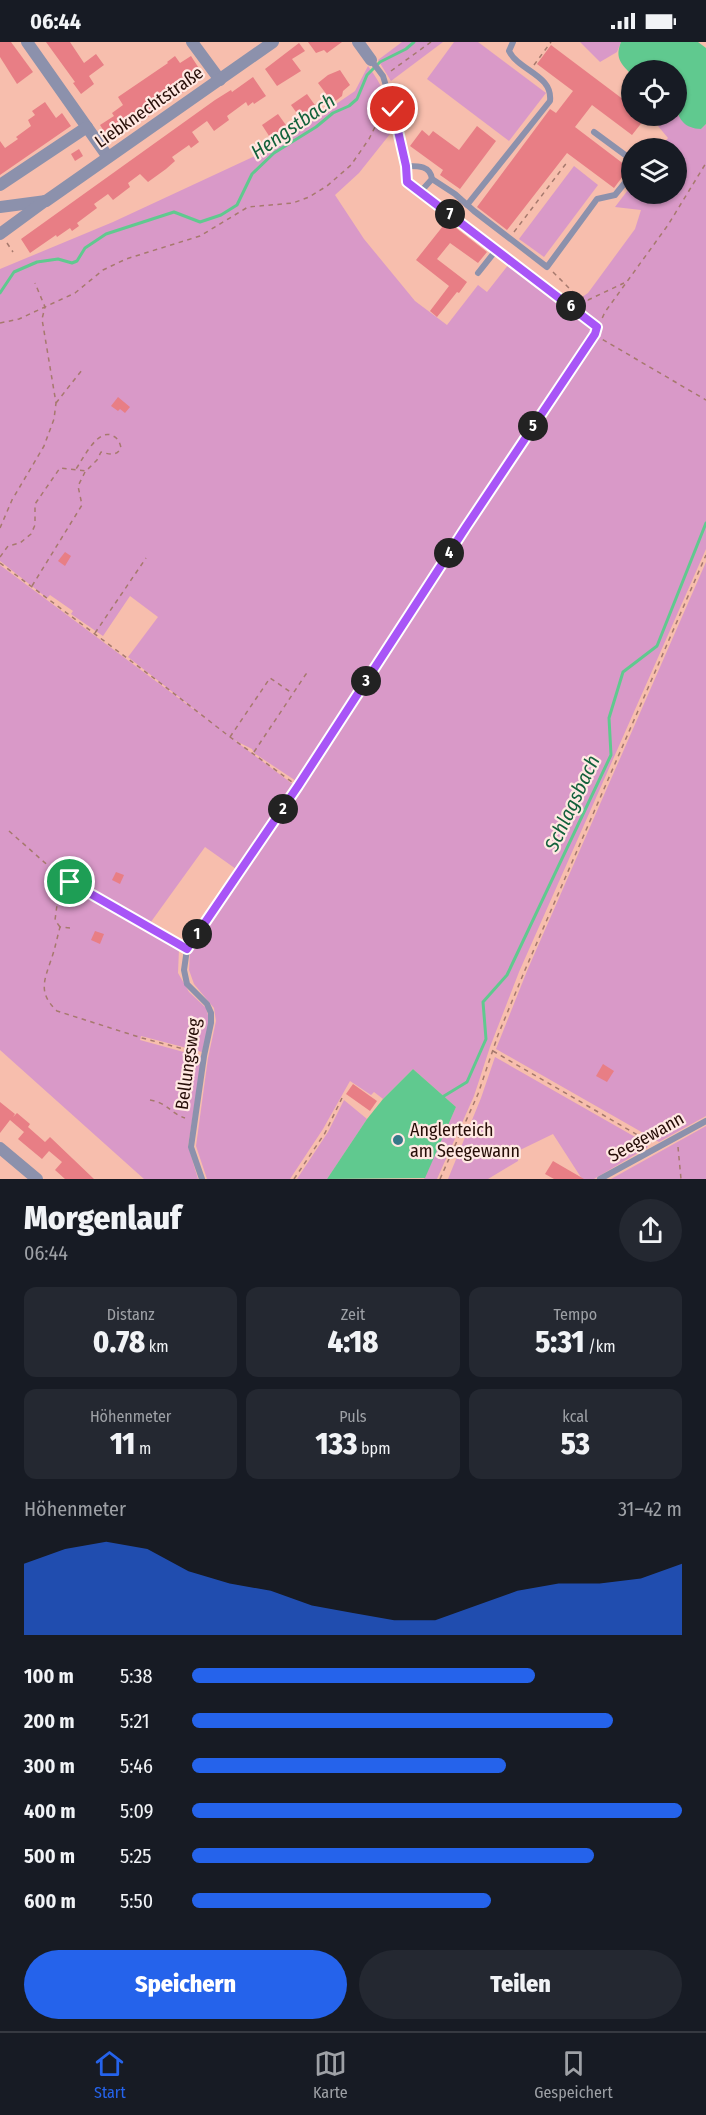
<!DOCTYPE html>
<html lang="de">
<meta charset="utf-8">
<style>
:root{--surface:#171b24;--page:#242831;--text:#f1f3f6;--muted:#9ea1a6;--line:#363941;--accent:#2563eb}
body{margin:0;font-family:"Fira Sans Condensed",sans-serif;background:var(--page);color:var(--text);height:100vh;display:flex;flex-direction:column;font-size:22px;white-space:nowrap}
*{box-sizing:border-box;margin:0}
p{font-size:20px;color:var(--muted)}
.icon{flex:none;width:33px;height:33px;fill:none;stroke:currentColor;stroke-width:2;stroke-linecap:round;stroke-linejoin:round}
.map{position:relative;height:1137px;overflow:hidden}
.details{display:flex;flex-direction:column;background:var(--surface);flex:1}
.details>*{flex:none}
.controls{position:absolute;left:621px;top:18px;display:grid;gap:12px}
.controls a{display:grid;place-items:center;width:66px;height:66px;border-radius:50%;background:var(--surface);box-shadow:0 2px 4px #0004;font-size:30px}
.pin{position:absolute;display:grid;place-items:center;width:51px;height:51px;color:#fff;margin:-26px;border:3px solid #fff;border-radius:50%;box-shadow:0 2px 6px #0007}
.km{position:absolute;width:30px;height:30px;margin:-15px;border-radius:50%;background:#222;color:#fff;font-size:16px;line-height:30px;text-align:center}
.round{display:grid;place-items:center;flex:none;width:63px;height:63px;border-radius:32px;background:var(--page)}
.head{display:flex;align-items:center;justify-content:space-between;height:102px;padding:0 24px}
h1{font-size:33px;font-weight:800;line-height:45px}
.stats{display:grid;grid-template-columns:repeat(3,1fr);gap:9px;height:102px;padding:6px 24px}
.stats div{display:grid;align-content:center;border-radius:12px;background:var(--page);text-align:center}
.stats b{font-size:30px;font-weight:800}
.stats small{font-size:16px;font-weight:400}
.stats p{font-size:16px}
.chart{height:168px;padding:12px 24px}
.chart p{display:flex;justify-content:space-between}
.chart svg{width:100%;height:108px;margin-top:6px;fill:var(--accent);opacity:.7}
.primary-button{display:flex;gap:12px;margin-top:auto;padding:12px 24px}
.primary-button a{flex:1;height:69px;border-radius:36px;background:var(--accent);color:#fff;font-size:24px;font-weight:800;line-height:69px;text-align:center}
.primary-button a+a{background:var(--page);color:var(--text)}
ul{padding:0 24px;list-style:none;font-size:20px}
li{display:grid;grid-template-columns:96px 72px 1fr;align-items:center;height:45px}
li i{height:15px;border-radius:8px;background:var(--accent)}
.status{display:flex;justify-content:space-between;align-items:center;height:42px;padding:0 30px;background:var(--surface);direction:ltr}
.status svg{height:16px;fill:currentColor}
.tabs{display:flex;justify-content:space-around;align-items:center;height:84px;border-top:2px solid var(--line);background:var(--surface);font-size:16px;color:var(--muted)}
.tabs a{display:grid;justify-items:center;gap:3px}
.tabs .active{color:var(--accent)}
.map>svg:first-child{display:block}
.green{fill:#d999c8}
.water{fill:#60c98f}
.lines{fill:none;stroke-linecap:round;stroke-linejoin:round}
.stream{stroke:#60c98f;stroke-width:3}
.building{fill:#e87e85}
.path{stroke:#a6796d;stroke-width:1.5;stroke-dasharray:4.5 4.5;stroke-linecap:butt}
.lane{stroke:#8c91ac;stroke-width:6}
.street{stroke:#8c91ac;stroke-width:12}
.route-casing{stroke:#fff;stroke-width:12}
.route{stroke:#a855f7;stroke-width:8}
.poi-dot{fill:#367989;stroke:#ffe8e2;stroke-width:2}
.labels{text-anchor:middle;stroke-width:4.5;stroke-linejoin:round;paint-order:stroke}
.street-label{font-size:18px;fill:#260d07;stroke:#ffe8e2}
.poi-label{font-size:18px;fill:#260d07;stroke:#ffe8e2;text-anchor:start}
.water-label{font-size:20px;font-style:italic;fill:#12613b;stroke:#ffe8e2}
</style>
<div class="status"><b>06:44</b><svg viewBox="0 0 49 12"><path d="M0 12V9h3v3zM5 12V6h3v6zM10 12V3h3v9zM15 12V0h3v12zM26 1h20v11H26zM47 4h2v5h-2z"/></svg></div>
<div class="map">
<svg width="706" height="1137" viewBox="0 0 706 1137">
<rect width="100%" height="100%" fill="#f7bead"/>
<!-- green -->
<g class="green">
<polygon points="402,0 443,0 391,39 378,18"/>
<polygon points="454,0 478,0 546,51 509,99 427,37"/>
<polygon points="580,0 621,0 617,10 600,20"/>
<path d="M368,24C384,45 389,61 394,87L359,131L335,153L364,197L415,259L447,283L478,243L487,250L509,222L553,258L570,249L582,255L588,251L635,187L641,168L615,165L631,144L632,152H676V106H660L668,96L658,84L672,74H676L677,72L684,80L701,87L706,82V507L519,930L490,1005L474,1054L437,1137H424L456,1065L413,1027L383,1057L374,1050L371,1053L350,1039L323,1087L290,1137H207L196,1104L208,1016L216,979L214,966L194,942L189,928L190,910L196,899L300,745L461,499L455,496L296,739L254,711L252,707L234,698L294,743L236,827L205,805L148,884L179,907L178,931L189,950L206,966L208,973L209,981L202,1010L141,994L140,998L202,1015L188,1104L198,1137H144L0,1008V523L212,681L128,615L158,575L130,554L103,594L71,572L73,569L50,553L47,556L0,519V227L113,180L272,106L355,49Z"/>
<polygon points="574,124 598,143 544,215 519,197"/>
<polygon points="706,520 706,1074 659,1100 496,1007 527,929"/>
<polygon points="495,1015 644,1100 648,1105 594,1137 582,1137 553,1092 520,1108 518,1119 488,1137 448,1137 481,1056"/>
<polygon points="344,1058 367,1077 327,1137 297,1137 328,1090"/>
<polygon points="706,1084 706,1137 611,1137"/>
</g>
<!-- water -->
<g class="water">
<path d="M621,0H698L706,6V82L701,87C669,86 676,51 676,28H632L631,32C620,21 615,15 621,0Z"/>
<polygon points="413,1027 456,1065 425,1136 327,1137 367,1077 383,1057"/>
</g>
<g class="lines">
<!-- stream -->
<g class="stream">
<polyline points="0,251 14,230 37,220 58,217 72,221 77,219 85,206 106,192 174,170 200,180 221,173 237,163 252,132 274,111 316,85 333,71 349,64 357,57 367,33 380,20 406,7 414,0"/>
<polyline points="444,1054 467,1040 486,997 483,960 507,933 611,713 609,676 623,630 657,604 706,481"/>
</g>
</g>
<!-- building -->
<g class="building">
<polygon points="0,0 11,0 33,30 17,42 0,15"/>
<polygon points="46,0 70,0 84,21 96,12 104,23 89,34 94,42 81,52 73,41 75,40"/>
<polygon points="308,0 342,0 327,11 324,8 316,11"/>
<polygon points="299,1 305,9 292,17 301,29 277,44 265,27"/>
<polygon points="551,3 632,64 632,74 647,74 632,93 592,63 575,85 629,126 614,146 567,111 507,188 477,165 550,67 556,71 573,49 537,22"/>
<polygon points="175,14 180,21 191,14 202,31 183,44 185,49 128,89 123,83 107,94 100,83 114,74 112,71 123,63 118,55 168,21 167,20"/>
<polygon points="340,28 350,43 343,49 342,54 333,61 318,41 328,33"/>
<polygon points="253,35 266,54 254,62 253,60 248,64 246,60 227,74 229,78 214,89 207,79 192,90 199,100 191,106 189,103 172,115 175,119 166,127 148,140 140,132 128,141 130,145 113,158 108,152 94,162 97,166 77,181 79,184 72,189 70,186 57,195 56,193 30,211 21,197 215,58 231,48 232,50"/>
<polygon points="307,52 317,66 301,77 291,63"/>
<polygon points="45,60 56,76 62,71 71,84 0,133 0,99 5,106 18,97 16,95 31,84 28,78 35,73 32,69"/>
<polygon points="278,72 288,86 271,97 262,83"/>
<polygon points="477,84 496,99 460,147 440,133 443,128 410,104 422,88 429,94 433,89 459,108"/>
<polygon points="79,107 83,114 75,119 71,112"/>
<polygon points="447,179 487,210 478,221 450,201 437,217 467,240 459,251 457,250 437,275 430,269 449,244 416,218"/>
<polygon points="118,355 130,365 125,371 120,367 118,369 111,364"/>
<polygon points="65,510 71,514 65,524 58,519"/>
<polygon points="116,830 124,833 120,842 112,838"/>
<polygon points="95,889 104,892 100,902 91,898"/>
<polygon points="603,1022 614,1029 607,1040 596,1034"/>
<polygon points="353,1042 377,1059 370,1069 346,1052"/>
<polygon points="0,1060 15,1072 13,1075 17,1071 30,1082 28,1085 45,1100 50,1095 94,1137 65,1137 55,1128 62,1120 49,1109 42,1117 18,1097 24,1090 10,1078 0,1091"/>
<polygon points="553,1119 584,1137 554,1137 545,1132"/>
</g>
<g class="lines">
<!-- path -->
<g class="path">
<polyline points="534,23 551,0"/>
<polyline points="391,29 431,0"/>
<polyline points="514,190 568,119"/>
<polyline points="7,201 13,210"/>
<polyline points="553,230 573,250 588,258 624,241"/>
<polyline points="547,246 597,285"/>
<polyline points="0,281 19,277 75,251 103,228 126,217 200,194 248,165 293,161 309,155 327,144 351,123 369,97 377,81 379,73 377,60 378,47"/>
<polyline points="595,293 706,358"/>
<polyline points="56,361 82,328"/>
<polyline points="0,486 12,458 44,404 54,377 56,361 42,277 45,265 35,241"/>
<path d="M0,515L8,504L20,501L31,492L35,483V462L60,426L86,429L97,418L101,410C109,412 116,415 121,406C120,401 118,396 113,394C98,385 83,417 76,427"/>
<polyline points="0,521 159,640 230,695 292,740"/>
<polyline points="32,544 82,463 78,444 85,430"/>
<polyline points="95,591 146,516"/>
<polyline points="230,695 270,636 292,651"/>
<polyline points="254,710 306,632 309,632"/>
<polyline points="303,736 466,485 595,292 605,270 668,183 706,121"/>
<polyline points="9,789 61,835 178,902"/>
<polyline points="60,885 55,878 57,863 70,841"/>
<path d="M70,886L60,885C57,896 55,907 51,918C44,939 38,951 57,969L142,996L195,1010"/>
<polyline points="493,1009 648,1099"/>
<path d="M150,1058C168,1061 170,1071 185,1076"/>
<polyline points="678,1105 681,1137"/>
<polyline points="294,1137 325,1091 342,1056"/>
<polyline points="440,1137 478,1052 498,993 525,928 706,513"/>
</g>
<!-- lane -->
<g class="lane">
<polyline points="371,18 383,34 393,67 406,124 407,140 541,242"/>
<polyline points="594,90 632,118"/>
<path d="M406,124C417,124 430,123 432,137L423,147L417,148"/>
<polyline points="432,137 455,152 474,169 547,225 597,157 615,153 632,132"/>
<path d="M467,163L550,59C553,33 519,29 509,9L513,0"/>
<polyline points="478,231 497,207"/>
<polyline points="202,1137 191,1105 204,1014 211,981 211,971 207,962 187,942 184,928 187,907 298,744"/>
<polyline points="600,1137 706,1079"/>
</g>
<!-- street -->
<g class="street">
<polyline points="27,0 108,115"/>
<polyline points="192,0 220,38"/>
<polyline points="358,0 371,18"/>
<polyline points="0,143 87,85"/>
<polyline points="0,165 46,159 273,0"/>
<polyline points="0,192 45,159"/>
<polyline points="0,1106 37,1137"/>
</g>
</g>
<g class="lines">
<defs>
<polyline id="route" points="70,840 187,907 298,744 466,485 595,292 597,285 407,140 406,124 393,67"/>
</defs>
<!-- route casing -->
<use href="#route" class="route-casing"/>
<!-- route -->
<use href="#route" class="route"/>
</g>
<!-- markers -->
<circle class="poi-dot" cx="398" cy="1098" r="6"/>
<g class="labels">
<!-- street labels -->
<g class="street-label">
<text transform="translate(149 65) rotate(-35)" y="6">Liebknechtstraße</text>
<text transform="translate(188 1022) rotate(-82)" y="6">Bellungsweg</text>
<text transform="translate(646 1095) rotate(-29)" y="6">Seegewann</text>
</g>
<!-- poi labels -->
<g class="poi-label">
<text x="410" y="1094">Anglerteich<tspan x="410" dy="21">am Seegewann</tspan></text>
</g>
<!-- water labels -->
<g class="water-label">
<text transform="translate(293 84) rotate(-35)" y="7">Hengstbach</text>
<text transform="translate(572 761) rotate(-65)" y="7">Schlagsbach</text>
</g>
</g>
</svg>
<div class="controls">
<a><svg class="icon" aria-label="locate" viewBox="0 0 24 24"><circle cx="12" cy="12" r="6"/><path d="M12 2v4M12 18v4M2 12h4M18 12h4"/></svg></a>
<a><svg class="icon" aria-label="layers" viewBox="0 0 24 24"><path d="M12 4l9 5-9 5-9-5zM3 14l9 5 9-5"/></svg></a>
</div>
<div class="pin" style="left:70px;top:840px;background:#1e9e55"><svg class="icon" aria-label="arrive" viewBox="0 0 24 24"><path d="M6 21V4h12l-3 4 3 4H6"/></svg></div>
<div class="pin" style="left:393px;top:67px;background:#d93025"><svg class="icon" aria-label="check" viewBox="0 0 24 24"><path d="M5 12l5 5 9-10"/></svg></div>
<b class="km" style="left:197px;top:892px">1</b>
<b class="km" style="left:283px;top:767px">2</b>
<b class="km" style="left:366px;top:639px">3</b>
<b class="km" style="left:449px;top:511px">4</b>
<b class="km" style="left:533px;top:384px">5</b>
<b class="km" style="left:571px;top:264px">6</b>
<b class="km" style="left:450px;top:172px">7</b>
</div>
<section class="details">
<div class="head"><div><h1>Morgenlauf</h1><p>06:44</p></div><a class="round"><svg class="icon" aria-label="share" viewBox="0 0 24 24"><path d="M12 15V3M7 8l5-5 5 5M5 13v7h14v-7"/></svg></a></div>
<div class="stats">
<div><p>Distanz</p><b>0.78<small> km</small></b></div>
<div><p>Zeit</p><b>4:18</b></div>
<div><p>Tempo</p><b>5:31<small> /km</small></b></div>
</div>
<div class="stats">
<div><p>Höhenmeter</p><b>11<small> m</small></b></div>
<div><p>Puls</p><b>133<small> bpm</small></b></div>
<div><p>kcal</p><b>53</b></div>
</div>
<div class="chart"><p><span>Höhenmeter</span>31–42 m</p>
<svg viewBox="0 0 160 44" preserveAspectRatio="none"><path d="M0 44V15L10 9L20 6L30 9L40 18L50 23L60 26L70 32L80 35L90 38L100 38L110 32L120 26L130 23L140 23L150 21L160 15V44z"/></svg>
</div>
<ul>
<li><b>100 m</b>5:38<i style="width:70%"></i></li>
<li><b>200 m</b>5:21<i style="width:86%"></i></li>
<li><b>300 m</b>5:46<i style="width:64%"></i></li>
<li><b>400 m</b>5:09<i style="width:100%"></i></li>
<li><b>500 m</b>5:25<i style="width:82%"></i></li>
<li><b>600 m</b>5:50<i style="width:61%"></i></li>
</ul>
<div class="primary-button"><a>Speichern</a><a>Teilen</a></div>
</section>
<nav class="tabs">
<a class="active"><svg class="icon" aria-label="home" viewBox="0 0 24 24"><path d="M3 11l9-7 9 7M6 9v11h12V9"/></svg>Start</a>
<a><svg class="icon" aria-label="map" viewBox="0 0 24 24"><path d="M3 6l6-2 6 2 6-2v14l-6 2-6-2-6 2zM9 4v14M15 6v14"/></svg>Karte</a>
<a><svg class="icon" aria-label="saved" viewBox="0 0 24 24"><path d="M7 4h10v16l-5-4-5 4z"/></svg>Gespeichert</a>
</nav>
